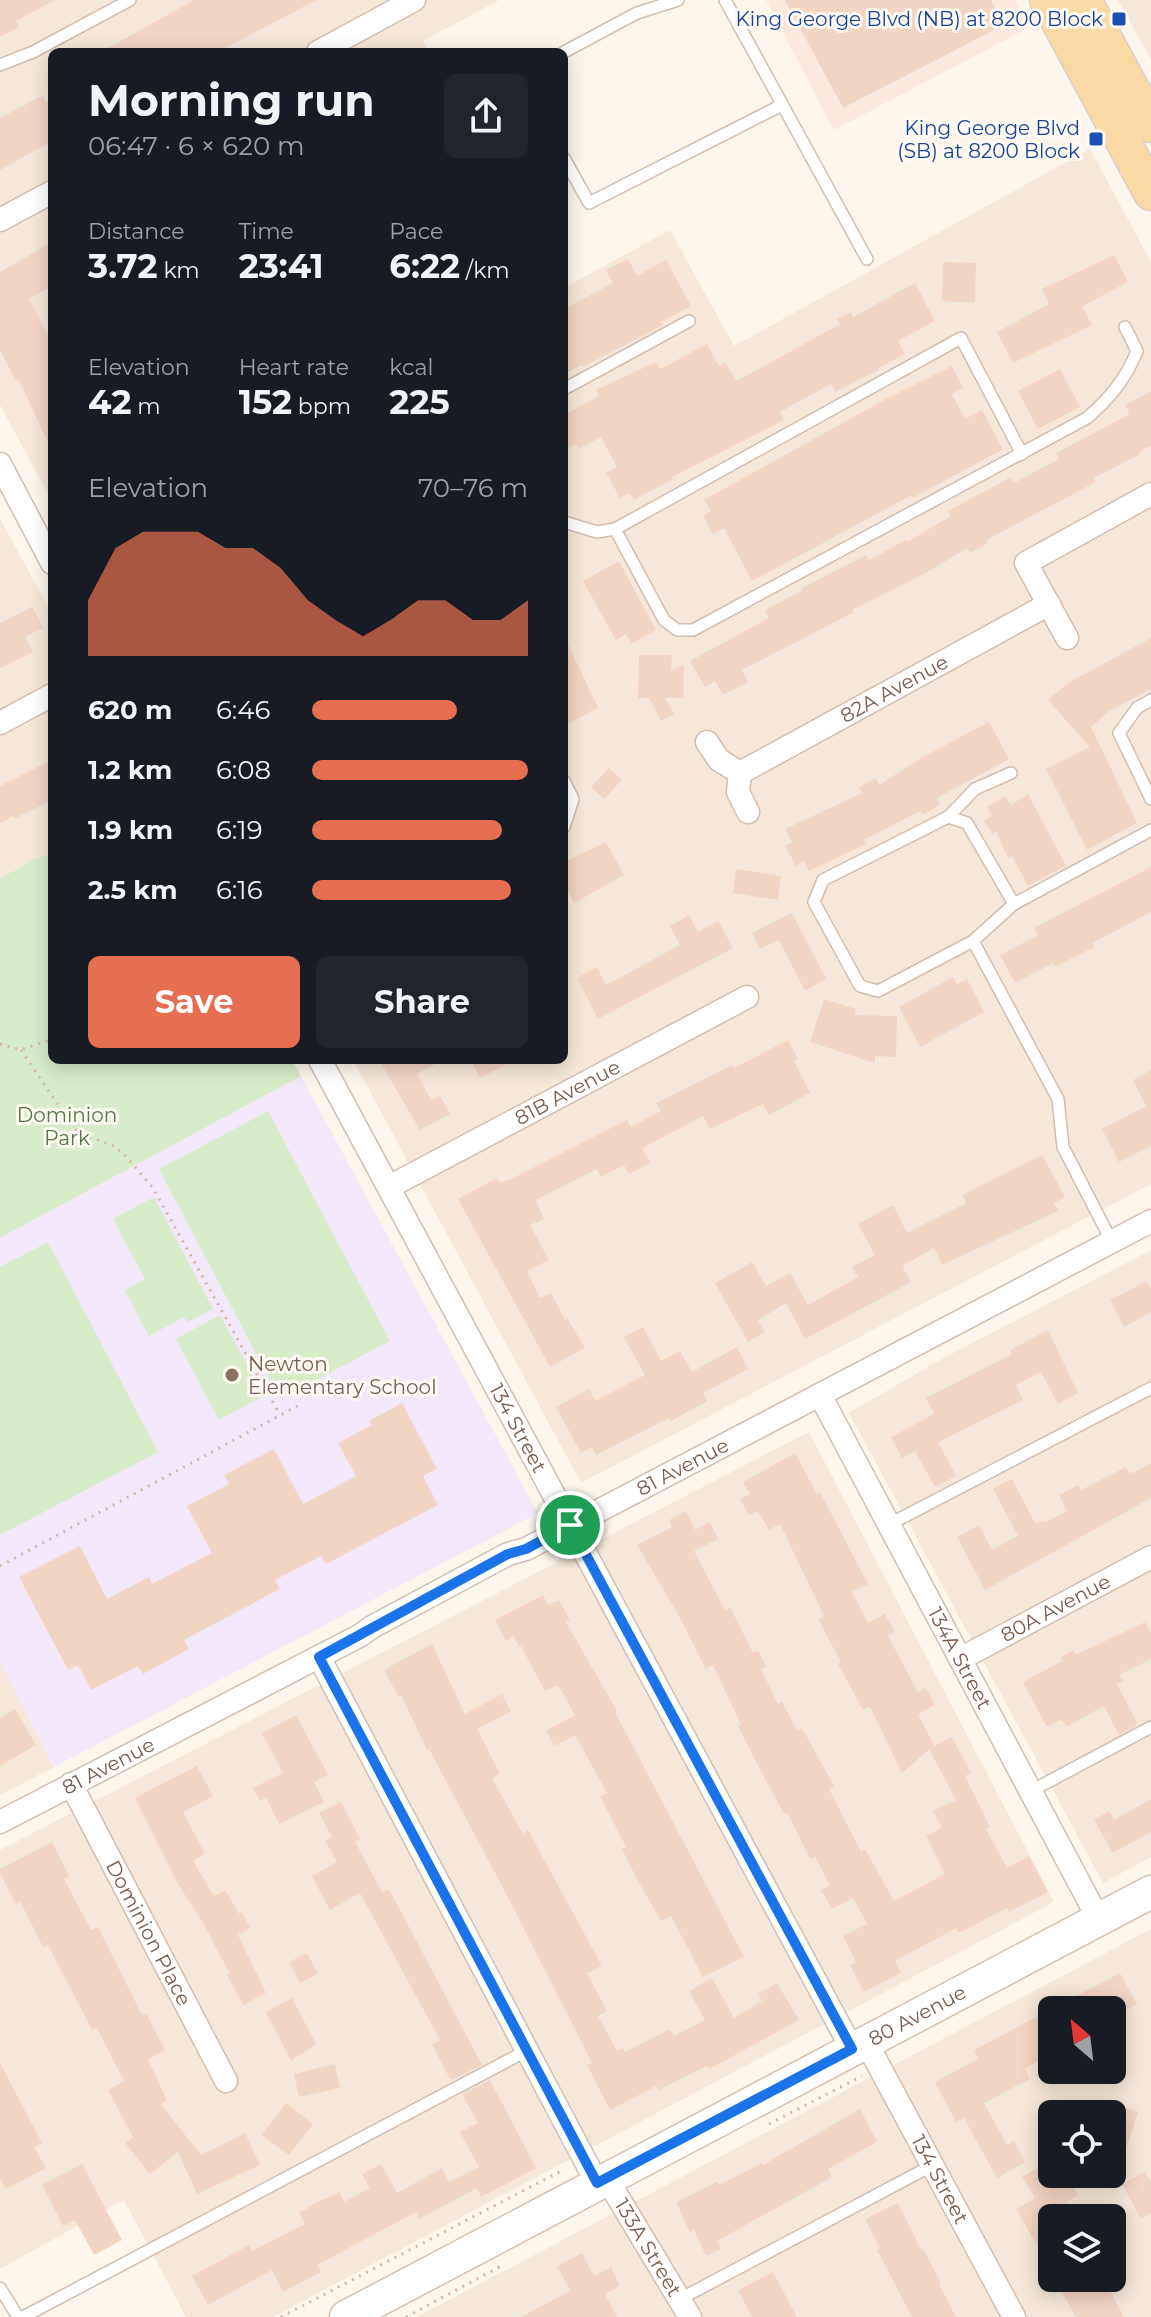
<!DOCTYPE html>
<meta charset="utf-8">
<style>
:root{--surface:#171b24;--page:#20242c;--text:#f1f3f6;--muted:#9ea1a6;--accent:#e76f51}
body{margin:0;font-family:Montserrat,sans-serif;background:var(--page);color:var(--text);height:100vh;display:flex;flex-direction:column;font-size:30px;white-space:nowrap}
*{box-sizing:border-box;margin:0}
p{font-size:26px;color:var(--muted)}
.icon{flex:none;width:44px;height:44px;fill:none;stroke:currentColor;stroke-width:2;stroke-linecap:round;stroke-linejoin:round}
.map{position:relative;flex:1;overflow:hidden}
.details{position:absolute;left:48px;top:48px;width:520px;height:1016px;display:flex;flex-direction:column;background:var(--surface);border-radius:12px;box-shadow:0 4px 20px #0003}
.details>*{flex:none}
.needle{width:52px;rotate:332deg}
.controls{position:absolute;left:1038px;top:1996px;display:grid;gap:16px}
.controls a{display:grid;place-items:center;width:88px;height:88px;border-radius:12px;background:var(--surface);box-shadow:0 4px 20px #0003;font-size:40px}
.pin{position:absolute;display:grid;place-items:center;width:68px;height:68px;color:#fff;margin:-34px;border:4px solid #fff;border-radius:50%;box-shadow:0 2px 8px #0007}
.round{display:grid;place-items:center;flex:none;width:84px;height:84px;border-radius:12px;background:var(--page)}
.head{display:flex;align-items:center;justify-content:space-between;height:136px;padding:0 40px}
h1{font-size:44px;font-weight:700;line-height:60px}
.stats{display:grid;grid-template-columns:repeat(3,1fr);gap:12px;height:136px;padding:8px 40px}
.stats div{display:grid;align-content:center}
.stats b{font-size:34px;font-weight:700}
.stats small{font-size:22px;font-weight:400}
.stats p{font-size:22px}
.chart{height:224px;padding:16px 40px}
.chart p{display:flex;justify-content:space-between}
.chart svg{width:100%;height:144px;margin-top:8px;fill:var(--accent);opacity:.7}
.action{display:flex;gap:16px;margin-top:auto;padding:16px 40px}
.action a{flex:1;height:92px;border-radius:12px;background:var(--accent);color:#fff;font-size:32px;font-weight:700;line-height:92px;text-align:center}
.action a+a{background:var(--page);color:var(--text)}
ul{padding:0 40px;list-style:none;font-size:26px}
li{display:grid;grid-template-columns:128px 96px 1fr;align-items:center;height:60px}
li i{height:20px;border-radius:10px;background:var(--accent)}
.map>svg:first-child{display:block}
.residential{fill:#f5e8da;fill-rule:evenodd}
.commercial{fill:#fde8e0}
.education{fill:#f3e8fa}
.green{fill:#d8ecc9}
.building{fill:#f3d5c3}
.lines{fill:none;stroke-linecap:round;stroke-linejoin:round}
.lane-casing{stroke:#d1beb0;stroke-width:14}
.street-casing{stroke:#d1beb0;stroke-width:25}
.secondary-casing{stroke:#d6c0b0;stroke-width:35}
.primary-casing{stroke:#dad1cd;stroke-width:37}
.path{stroke:#d9b8a5;stroke-width:3;stroke-dasharray:2 6;stroke-linecap:butt}
.lane{stroke:#fff;stroke-width:11}
.street{stroke:#fff;stroke-width:22}
.secondary{stroke:#fff;stroke-width:32}
.primary{stroke:#fbd9a5;stroke-width:34}
.route-casing{stroke:#fff;stroke-width:16}
.route{stroke:#1a73e8;stroke-width:10}
.transit-dot{fill:#1a4fb4;stroke:#fffaf3;stroke-width:3}
.education-dot{fill:#8d6e63;stroke:#fffaf3;stroke-width:3}
.labels{text-anchor:middle;stroke-width:6;stroke-linejoin:round;paint-order:stroke}
.transit-label{font-size:20px;fill:#164399;stroke:#fffaf3;text-anchor:end}
.street-label{font-size:20px;fill:#7a5c4d;stroke:#fffaf3}
.park-label{font-size:20px;fill:#537a41;stroke:#fffaf3}
.education-label{font-size:20px;fill:#785e54;stroke:#fffaf3;text-anchor:start}
</style>
<div class="map">
<svg width="1151" height="2317" viewBox="0 0 1151 2317">
<rect width="100%" height="100%" fill="#fdf6ec"/>
<!-- residential -->
<g class="residential">
<polygon points="0,0 499,0 423,41 429,52 52,52 52,501 0,405"/>
<polygon points="1118,0 1151,0 1151,59"/>
<polygon points="1090,149 1151,262 1151,1184 581,1483 353,1060 564,1060 564,288 670,230 734,346"/>
<polygon points="0,519 52,614 52,853 31,860 0,879"/>
<polygon points="1151,1250 1151,1857 1103,1883 849,1413 940,1360"/>
<polygon points="809,1432 1054,1902 273,2317 186,2317 124,2200 0,2269 0,1850"/>
<polygon points="0,1662 54,1767 0,1795"/>
<path d="M1151,1929V2317H417ZM1052,2010H1112V2070H1052ZM1052,2114H1112V2174H1052ZM1052,2218H1112V2278H1052Z"/>
</g>
<!-- commercial -->
<polygon class="commercial" points="766,0 1015,0 1030,27 834,130"/>
<!-- education -->
<polygon class="education" points="301,1076 538,1513 54,1767 0,1662 0,1238"/>
<!-- green -->
<g class="green">
<polygon points="52,853 52,1060 292,1060 301,1076 0,1238 0,879 31,860"/>
<polygon points="268,1111 390,1341 280,1399 159,1169"/>
<polygon points="154,1197 213,1309 188,1322 184,1317 149,1336 125,1290 145,1279 113,1219"/>
<polygon points="48,1242 158,1452 0,1535 0,1267"/>
<polygon points="220,1315 264,1396 219,1420 176,1339"/>
</g>
<!-- building -->
<g class="building">
<polygon points="0,0 55,0 16,21 19,27 0,37"/>
<polygon points="194,0 316,0 218,52 101,52"/>
<polygon points="785,0 991,0 1004,25 843,108"/>
<polygon points="43,95 46,102 52,99 52,141 0,170 0,118"/>
<polygon points="52,242 52,286 29,299 52,343 52,451 19,380 16,381 0,350 0,272"/>
<polygon points="1114,255 1128,282 1082,306 1092,325 1013,363 997,332 1049,304 1042,289"/>
<polygon points="628,259 637,276 666,260 691,306 661,322 663,325 583,367 582,365 564,374 564,309 613,283 606,270"/>
<polygon points="943,262 976,263 975,303 942,301"/>
<polygon points="915,283 935,321 898,341 905,354 878,368 879,370 835,392 831,384 780,412 784,420 672,477 673,479 634,500 630,493 620,498 606,473 617,467 601,437 579,449 576,444 564,450 564,415 599,396 596,390 656,362 660,369 707,344 719,366 725,362 737,381 840,324 837,319 851,312 853,317"/>
<polygon points="952,366 963,388 952,394 965,419 982,410 1003,449 913,498 912,495 752,581 724,528 713,534 703,516 711,511 704,500 886,399"/>
<polygon points="1060,369 1080,407 1038,429 1018,391"/>
<polygon points="1151,391 1151,446 1139,452 1140,454 1094,478 1096,482 986,540 988,543 970,553 967,548 924,574 852,610 854,612 742,670 748,682 723,695 715,681 705,687 690,661 769,618 765,610 803,590 802,588 866,555 869,560 906,540 907,542 951,516 948,511 1011,477 1014,483 1059,459 1056,453 1130,414 1125,405"/>
<polygon points="619,561 656,630 631,644 626,634 616,640 583,581"/>
<polygon points="32,607 43,628 25,637 33,652 0,668 0,623"/>
<polygon points="564,636 598,708 564,726"/>
<polygon points="1151,638 1151,689 1108,712 1091,727 1137,823 1087,850 1046,769 1090,747 1048,700 1068,683"/>
<polygon points="639,655 672,655 671,671 684,664 683,698 665,698 674,714 661,721 649,698 638,698"/>
<polygon points="989,722 1009,759 937,798 940,805 922,815 920,811 864,840 866,844 809,871 804,861 796,866 785,846 792,842 785,829 862,793 859,787 876,778 879,785 923,757"/>
<polygon points="52,760 52,800 14,819 13,816 0,823 0,786"/>
<polygon points="609,768 622,780 604,799 591,787"/>
<polygon points="1028,794 1066,866 1028,886 1012,856 1008,858 996,831 993,834 984,821 992,815 987,807 1005,796 1011,805"/>
<polygon points="606,842 624,875 574,903 564,884 564,862"/>
<polygon points="1151,867 1151,912 1093,943 1094,947 1055,967 1053,963 1015,983 1000,955 1038,935 1034,928"/>
<polygon points="736,869 781,876 778,900 733,893"/>
<polygon points="792,913 826,979 805,991 779,940 760,949 752,933"/>
<polygon points="689,915 698,932 718,921 733,948 598,1019 577,978 597,967 606,985 680,945 670,926"/>
<polygon points="953,977 957,984 967,979 984,1012 920,1047 899,1007"/>
<polygon points="824,999 856,1009 854,1015 897,1016 896,1057 875,1056 875,1063 810,1042"/>
<polygon points="788,1040 798,1059 794,1061 810,1093 769,1115 763,1104 710,1129 703,1116 642,1148 650,1163 629,1174 624,1165 601,1177 597,1169 536,1200 544,1219 530,1225 549,1260 527,1271 540,1298 551,1293 565,1320 567,1318 585,1348 550,1367 458,1199 497,1178 500,1183 509,1180 627,1120 631,1127 661,1111 656,1103 732,1065 734,1068"/>
<polygon points="379,1060 442,1060 417,1074 431,1100 440,1096 450,1114 420,1130"/>
<polygon points="471,1060 514,1060 480,1078"/>
<polygon points="1151,1070 1151,1146 1119,1162 1102,1129 1146,1106 1133,1080"/>
<polygon points="1042,1155 1065,1197 1054,1203 1058,1211 942,1265 934,1248 902,1266 911,1282 805,1339 786,1303 758,1320 765,1332 748,1342 715,1283 752,1262 766,1286 790,1273 808,1305 858,1277 852,1267 875,1255 858,1224 893,1205 907,1233 966,1203 962,1195"/>
<polygon points="1147,1281 1151,1289 1151,1312 1124,1327 1110,1300"/>
<polygon points="643,1327 661,1361 680,1351 692,1372 737,1347 748,1369 703,1393 707,1401 671,1421 669,1418 596,1455 592,1447 581,1453 556,1407 589,1389 595,1401 645,1375 624,1337"/>
<polygon points="1048,1330 1078,1393 1058,1404 1041,1372 1016,1385 1023,1400 938,1442 956,1476 935,1487 915,1451 902,1458 891,1437 934,1414 926,1398 1012,1354 1010,1350"/>
<polygon points="402,1403 437,1469 423,1476 438,1505 326,1564 321,1556 275,1580 280,1589 184,1640 189,1649 143,1674 138,1666 91,1690 78,1665 68,1670 19,1577 80,1546 107,1599 149,1577 152,1584 212,1553 187,1506 229,1484 224,1475 274,1449 303,1504 356,1476 338,1443 372,1425 369,1421"/>
<polygon points="795,1453 817,1494 820,1492 868,1584 852,1592 868,1623 885,1614 895,1632 888,1636 918,1692 926,1688 935,1705 918,1714 934,1745 902,1773 870,1707 863,1710 838,1664 841,1662 818,1619 824,1616 780,1524 769,1530 758,1511 749,1515 740,1499 750,1494 743,1482"/>
<polygon points="1151,1463 1151,1498 985,1590 957,1537 979,1525 992,1550 1018,1536 993,1489 1012,1479 1035,1523 1048,1521 1067,1511 1059,1495 1078,1485 1081,1490 1126,1467 1130,1474"/>
<polygon points="686,1511 695,1530 710,1522 718,1539 694,1551 725,1610 730,1607 753,1653 758,1650 766,1666 761,1669 778,1704 782,1702 797,1730 802,1728 834,1786 829,1789 861,1852 865,1849 894,1901 945,1874 926,1836 942,1828 933,1811 956,1800 929,1749 952,1737 971,1773 965,1776 990,1827 986,1829 1007,1868 1029,1856 1048,1892 1009,1912 1007,1908 959,1933 956,1928 895,1961 901,1973 864,1992 850,1965 856,1962 843,1936 867,1924 853,1898 832,1909 821,1890 830,1885 815,1857 810,1859 787,1812 784,1814 765,1779 738,1726 741,1724 713,1665 706,1669 679,1616 637,1545 672,1527 669,1520"/>
<polygon points="543,1595 548,1605 559,1600 570,1620 566,1622 617,1711 615,1712 744,1957 703,1977 671,1916 661,1921 639,1883 622,1849 626,1847 600,1796 607,1793 575,1735 554,1746 546,1731 575,1715 558,1685 545,1691 521,1646 519,1647 514,1636 506,1641 495,1620"/>
<polygon points="1145,1622 1151,1633 1151,1659 1119,1675 1123,1681 1117,1684 1138,1724 1119,1735 1104,1706 1066,1727 1062,1719 1047,1727 1023,1682 1062,1661 1060,1658 1073,1650 1076,1655"/>
<polygon points="432,1644 465,1714 502,1694 511,1711 477,1729 500,1774 492,1778 523,1834 528,1830 602,1966 587,1973 607,2011 598,2016 617,2051 623,2048 625,2052 670,2029 674,2036 705,2020 689,1991 712,1978 734,2018 762,2001 758,1994 777,1983 799,2020 709,2069 707,2066 658,2090 656,2086 610,2110 587,2065 592,2063 511,1903 429,1749 427,1750 401,1695 398,1696 384,1670"/>
<polygon points="15,1709 36,1745 0,1766 0,1718"/>
<polygon points="296,1715 328,1775 314,1782 324,1802 279,1824 266,1797 260,1801 253,1788 283,1773 262,1733"/>
<polygon points="197,1766 213,1796 183,1812 205,1854 193,1861 214,1896 225,1890 239,1914 242,1912 250,1928 238,1935 266,1993 243,2005 227,1975 230,1974 202,1921 178,1884 135,1798"/>
<polygon points="1151,1799 1151,1832 1113,1853 1094,1820 1109,1811 1114,1820"/>
<polygon points="341,1802 360,1839 355,1842 382,1892 389,1889 482,2065 454,2079 450,2079 432,2044 440,2040 360,1893 330,1910 312,1876 337,1862 325,1840 332,1837 319,1813"/>
<polygon points="52,1842 69,1876 64,1879 91,1930 98,1927 142,2015 146,2013 165,2050 148,2059 167,2101 161,2104 201,2155 245,2133 260,2165 197,2194 178,2152 150,2174 125,2143 133,2137 108,2090 124,2081 97,2028 92,2030 48,1945 43,1947 20,1901 16,1904 0,1873 0,1869"/>
<polygon points="307,1953 318,1974 300,1983 289,1962"/>
<polygon points="1120,1973 1137,2004 1112,2018 1112,2010 1052,2010 1052,2054 1025,2068 1030,2079 984,2103 1007,2145 1014,2141 1025,2162 997,2178 964,2118 956,2122 935,2082 978,2059 974,2050"/>
<polygon points="292,1998 316,2044 291,2061 266,2012"/>
<polygon points="0,2063 42,2143 34,2147 46,2168 6,2189 0,2178"/>
<polygon points="335,2064 340,2088 299,2097 294,2074"/>
<polygon points="490,2080 536,2168 481,2197 477,2188 419,2219 416,2212 317,2265 321,2272 283,2292 272,2270 208,2305 192,2276 249,2245 252,2251 305,2224 299,2213 318,2202 340,2192 344,2202 370,2188 362,2174 381,2164 397,2193 442,2168 449,2182 479,2167 460,2132 478,2123 462,2094"/>
<polygon points="286,2103 313,2124 289,2155 262,2135"/>
<polygon points="1112,2103 1138,2112 1127,2146 1112,2141"/>
<polygon points="860,2109 877,2142 828,2169 832,2177 717,2241 721,2249 706,2256 694,2230 690,2232 676,2202 717,2182 719,2185 762,2163 763,2165"/>
<polygon points="1052,2159 1052,2174 1066,2174 1078,2195 1066,2202 1075,2218 1052,2218 1052,2271 1016,2209 1035,2198 1022,2177"/>
<polygon points="82,2164 122,2240 94,2255 75,2220 63,2226 42,2185"/>
<polygon points="1145,2172 1151,2182 1151,2213 1141,2219 1122,2184"/>
<polygon points="898,2203 921,2250 923,2249 941,2283 939,2284 956,2317 912,2317 877,2250 880,2248 865,2219"/>
<polygon points="582,2253 594,2276 611,2267 620,2286 605,2294 617,2317 521,2317 570,2291 557,2266"/>
<polygon points="773,2272 797,2317 752,2317 738,2290"/>
<polygon points="1054,2278 1103,2278 1124,2317 1076,2317"/>
</g>
<g class="lines">
<defs>
<g id="lane">
<polyline points="725,0 867,259"/>
<polyline points="564,52 637,13 678,0"/>
<polyline points="0,65 33,52 130,0"/>
<polyline points="564,158 589,203 782,105"/>
<polyline points="564,389 689,321"/>
<polyline points="564,522 597,532 615,529 961,338 1022,454"/>
<path d="M615,529L664,620L677,630H693L1087,418C1109,399 1126,379 1137,351L1125,327"/>
<polyline points="1151,700 1137,708 1119,733 1151,799"/>
<polyline points="1011,773 975,789 948,817 823,880 814,902 860,986 878,991 973,941 1014,904 1151,830"/>
<polyline points="564,781 573,799 564,827"/>
<polyline points="948,817 967,823 1014,904"/>
<polyline points="973,941 1058,1099 1063,1147 1112,1242"/>
<polyline points="890,1524 1151,1388"/>
<polyline points="1031,1791 1151,1727"/>
<polyline points="0,2288 18,2317"/>
<polyline points="680,2299 933,2165"/>
<polyline points="23,2317 526,2051"/>
</g>
<g id="street">
<polyline points="318,52 414,0"/>
<polyline points="0,220 52,192"/>
<polyline points="0,464 52,563"/>
<polyline points="1067,638 1026,563 1151,494"/>
<polyline points="0,723 52,695"/>
<path id="s1" d="M707,742L719,760L740,773L1049,604"/>
<polyline points="740,773 738,792 748,812"/>
<path id="s2" d="M320,1060L852,2049"/>
<path id="s3" d="M389,1187L747,997"/>
<path id="s4" d="M820,1395L1099,1920"/>
<polyline points="319,1657 597,2183"/>
<path id="s5" d="M962,1658L1151,1557"/>
<path id="s6" d="M71,1784L226,2081"/>
<path id="s7" d="M0,1822L361,1635L372,1627L508,1554L526,1549L1151,1221"/>
<path id="s8" d="M866,2042L1014,2317"/>
<path id="s9" d="M607,2179L690,2317"/>
</g>
<g id="secondary">
<path id="s10" d="M346,2317L1151,1892"/>
</g>
<g id="primary">
<polyline points="1047,0 1151,193"/>
<polyline points="1084,0 1151,125"/>
</g>
</defs>
<!-- lane casing -->
<use href="#lane" class="lane-casing"/>
<!-- street casing -->
<use href="#street" class="street-casing"/>
<!-- secondary casing -->
<use href="#secondary" class="secondary-casing"/>
<!-- primary casing -->
<use href="#primary" class="primary-casing"/>
<!-- path -->
<g class="path">
<polyline points="0,1044 21,1050 52,1039"/>
<polyline points="21,1050 73,1127 85,1135 112,1145 124,1154 153,1188 280,1415"/>
<polyline points="0,1566 301,1404"/>
<polyline points="769,2124 862,2076"/>
<polyline points="281,2317 565,2169"/>
<polyline points="406,2317 501,2266"/>
</g>
<!-- lane -->
<use href="#lane" class="lane"/>
<!-- street -->
<use href="#street" class="street"/>
<!-- secondary -->
<use href="#secondary" class="secondary"/>
<!-- primary -->
<use href="#primary" class="primary"/>
</g>
<g class="lines">
<defs>
<polygon id="route" points="570,1525 852,2049 597,2183 319,1657 508,1554 526,1549"/>
</defs>
<!-- route casing -->
<use href="#route" class="route-casing"/>
<!-- route -->
<use href="#route" class="route"/>
</g>
<!-- markers -->
<g class="transit-dot">
<rect x="1111" y="11" width="16" height="16" rx="4"/>
<rect x="1088" y="131" width="16" height="16" rx="4"/>
</g>
<circle class="education-dot" cx="232" cy="1375" r="8"/>
<g class="labels">
<!-- transit labels -->
<g class="transit-label">
<text x="1103" y="26">King George Blvd (NB) at 8200 Block</text>
<text x="1080" y="135">King George Blvd<tspan x="1080" dy="23">(SB) at 8200 Block</tspan></text>
</g>
<!-- street labels -->
<g class="street-label">
<text dy="7" stroke="none"><textPath href="#s1" startOffset="222">82A Avenue</textPath></text>
<text dy="7" stroke="none"><textPath href="#s3" startOffset="202">81B Avenue</textPath></text>
<text dy="7" stroke="none"><textPath href="#s2" startOffset="418">134 Street</textPath></text>
<text dy="7" stroke="none"><textPath href="#s7" startOffset="770">81 Avenue</textPath></text>
<text dy="7" stroke="none"><textPath href="#s5" startOffset="106">80A Avenue</textPath></text>
<text dy="7" stroke="none"><textPath href="#s4" startOffset="298">134A Street</textPath></text>
<text dy="7" stroke="none"><textPath href="#s7" startOffset="122">81 Avenue</textPath></text>
<text dy="7" stroke="none"><textPath href="#s6" startOffset="168">Dominion Place</textPath></text>
<text dy="7" stroke="none"><textPath href="#s10" startOffset="646">80 Avenue</textPath></text>
<text dy="7" stroke="none"><textPath href="#s8" startOffset="156">134 Street</textPath></text>
<text dy="7" stroke="none"><textPath href="#s9" startOffset="80">133A Street</textPath></text>
</g>
<!-- park labels -->
<g class="park-label">
<text x="67" y="1122">Dominion<tspan x="67" dy="23">Park</tspan></text>
</g>
<!-- education labels -->
<g class="education-label">
<text x="248" y="1371">Newton<tspan x="248" dy="23">Elementary School</tspan></text>
</g>
</g>
</svg>
<div class="controls">
<a><svg class="needle" viewBox="-14 -14 28 28"><path d="M0-13l5 13h-10z" fill="#e53935"/><path d="M0 13l5-13h-10z" fill="#9ea1a6"/></svg></a>
<a><svg class="icon" aria-label="locate" viewBox="0 0 24 24"><circle cx="12" cy="12" r="6"/><path d="M12 2v4M12 18v4M2 12h4M18 12h4"/></svg></a>
<a><svg class="icon" aria-label="layers" viewBox="0 0 24 24"><path d="M12 4l9 5-9 5-9-5zM3 14l9 5 9-5"/></svg></a>
</div>
<div class="pin" style="left:570px;top:1525px;background:#1e9e55"><svg class="icon" aria-label="arrive" viewBox="0 0 24 24"><path d="M6 21V4h12l-3 4 3 4H6"/></svg></div>
<section class="details">
<div class="head"><div><h1>Morning run</h1><p>06:47 · 6 × 620 m</p></div><a class="round"><svg class="icon" aria-label="share" viewBox="0 0 24 24"><path d="M12 15V3M7 8l5-5 5 5M5 13v7h14v-7"/></svg></a></div>
<div class="stats">
<div><p>Distance</p><b>3.72<small> km</small></b></div>
<div><p>Time</p><b>23:41</b></div>
<div><p>Pace</p><b>6:22<small> /km</small></b></div>
</div>
<div class="stats">
<div><p>Elevation</p><b>42<small> m</small></b></div>
<div><p>Heart rate</p><b>152<small> bpm</small></b></div>
<div><p>kcal</p><b>225</b></div>
</div>
<div class="chart"><p><span>Elevation</span>70–76 m</p>
<svg viewBox="0 0 160 44" preserveAspectRatio="none"><path d="M0 44V27L10 11L20 6L30 6L40 6L50 11L60 11L70 17L80 27L90 33L100 38L110 33L120 27L130 27L140 33L150 33L160 27V44z"/></svg>
</div>
<ul>
<li><b>620 m</b>6:46<i style="width:67%"></i></li>
<li><b>1.2 km</b>6:08<i style="width:100%"></i></li>
<li><b>1.9 km</b>6:19<i style="width:88%"></i></li>
<li><b>2.5 km</b>6:16<i style="width:92%"></i></li>
</ul>
<div class="action"><a>Save</a><a>Share</a></div>
</section>
</div>
